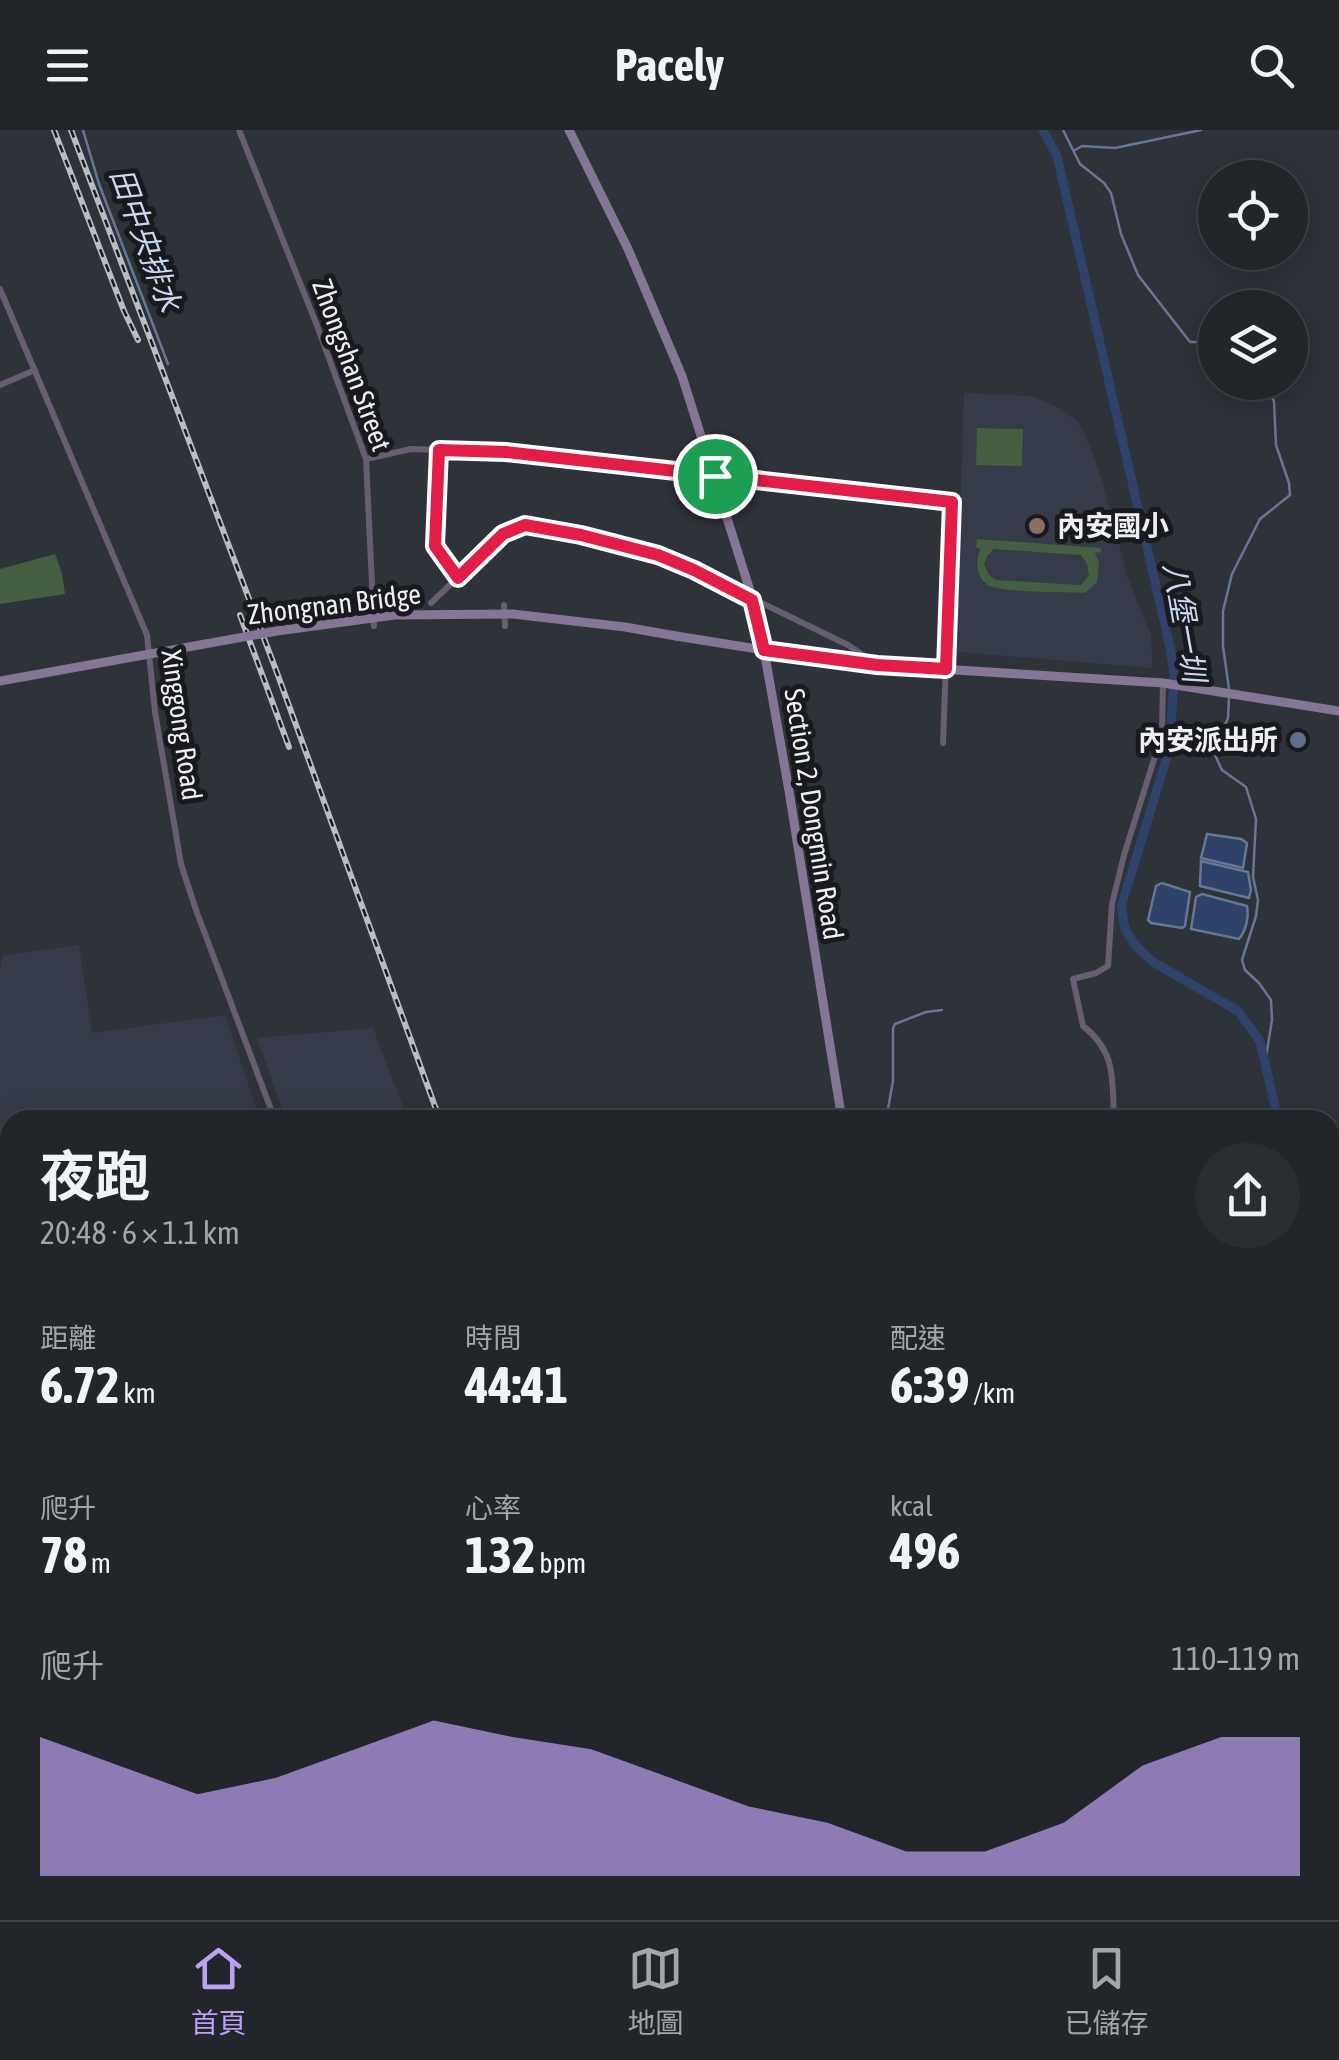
<!DOCTYPE html>
<html lang="zh-TW">
<meta charset="utf-8">
<style>
:root{--surface:#22262b;--page:#2a2e33;--text:#f1f3f6;--muted:#a2a5a9;--line:#3f4347;--accent:#bca0f2}
body{margin:0;font-family:"Asap Condensed","Noto Sans TC",sans-serif;background:var(--page);color:var(--text);height:100vh;display:flex;flex-direction:column;font-size:38px;white-space:nowrap}
*{box-sizing:border-box;margin:0}
p{font-size:32px;color:var(--muted)}
.icon{flex:none;width:55px;height:55px;fill:none;stroke:currentColor;stroke-width:2;stroke-linecap:round;stroke-linejoin:round}
.map{position:relative;flex:1;overflow:hidden}
.details{position:absolute;left:0px;top:980px;width:1340px;height:810px;display:flex;flex-direction:column;background:var(--surface);border-radius:30px 30px 0 0;box-shadow:0 5px 25px #0003,0 0 0 2px var(--line)}
.details>*{flex:none}
.tools{position:absolute;left:1198px;top:30px;display:grid;gap:20px}
.tools a{display:grid;place-items:center;width:110px;height:110px;border-radius:50%;background:var(--surface);box-shadow:0 5px 25px #0003,0 0 0 2px var(--line);font-size:50px}
.pin{position:absolute;display:grid;place-items:center;width:85px;height:85px;color:#fff;margin:-42px;border:5px solid #fff;border-radius:50%;box-shadow:0 2px 10px #0007}
.round{display:grid;place-items:center;flex:none;width:105px;height:105px;border-radius:52px;background:var(--page)}
.head{display:flex;align-items:center;justify-content:space-between;height:170px;padding:0 40px}
h1{font-size:55px;font-weight:700;line-height:75px}
.metrics{display:grid;grid-template-columns:repeat(3,1fr);gap:15px;height:170px;padding:10px 40px}
.metrics div{display:grid;align-content:center}
.metrics b{font-size:50px;font-weight:700}
.metrics small{font-size:28px;font-weight:400}
.metrics p{font-size:28px}
.chart{height:280px;padding:20px 40px}
.chart p{display:flex;justify-content:space-between}
.chart svg{width:100%;height:180px;margin-top:10px;fill:var(--accent);opacity:.7}
header{display:flex;justify-content:space-between;align-items:center;height:130px;padding:0 40px;background:var(--surface);font-size:45px;font-weight:700}
.tabs{display:flex;justify-content:space-around;align-items:center;height:140px;border-top:2px solid var(--line);background:var(--surface);font-size:28px;color:var(--muted)}
.tabs a{display:grid;justify-items:center;gap:5px}
.tabs .on{color:var(--accent)}
.map>svg:first-child{display:block}
.built{fill:#353b48}
.green{fill:#445f41;fill-rule:evenodd}
.water{fill:#2f436a;stroke:#687793;stroke-width:2.5}
.lines{fill:none;stroke-linecap:round;stroke-linejoin:round}
.stream{stroke:#687793;stroke-width:2.5}
.canal{stroke:#2f436a;stroke-width:9}
.street{stroke:#675e71;stroke-width:6}
.secondary{stroke:#847694;stroke-width:9}
.rail-casing{stroke:#b9bcc1;stroke-width:6}
.rail{stroke:#181a1d;stroke-width:2.5;stroke-dasharray:8;stroke-linecap:butt}
.secondary-bridge{stroke:#847694;stroke-width:9}
.route-casing{stroke:#fff;stroke-width:20}
.route{stroke:#e11d48;stroke-width:12}
.education-dot{fill:#8d6e63;stroke:#181a1d;stroke-width:4}
.service-dot{fill:#5c6f8a;stroke:#181a1d;stroke-width:4}
.labels{text-anchor:middle;stroke-width:10;stroke-linejoin:round;paint-order:stroke}
.street-label{font-size:28px;fill:#edeff4;stroke:#181a1d}
.poi-label{font-size:28px;font-weight:bold;fill:#edeff4;stroke:#181a1d;text-anchor:start}
.water-label{font-size:30px;font-style:italic;fill:#c9d8f3;stroke:#181a1d}
</style>
<header><svg class="icon" aria-label="menu" viewBox="0 0 24 24"><path d="M4 6h16M4 12h16M4 18h16"/></svg>Pacely<svg class="icon" aria-label="search" viewBox="0 0 24 24"><circle cx="10" cy="10" r="6"/><path d="M15 15l6 6"/></svg></header>
<div class="map">
<svg width="1339" height="1790" viewBox="0 0 1339 1790">
<rect width="100%" height="100%" fill="#2e3239"/>
<!-- built -->
<g class="built">
<polygon points="964,263 1032,266 1059,278 1077,290 1089,313 1101,347 1127,445 1151,506 1153,538 956,522"/>
<polygon points="79,815 92,903 225,885 260,990 10,990 10,1049 0,1035 0,839 3,825"/>
<polygon points="373,898 408,990 286,990 257,908"/>
</g>
<!-- green -->
<g class="green">
<polygon points="977,298 1023,299 1022,336 976,335"/>
<path d="M977,409L1101,418V422L1095,423L1099,433L1097,452L1085,463C1067,462 1000,463 988,455C975,446 976,432 980,419L976,417ZM994,419L1081,425L1087,434L1089,445L1081,455L996,450L989,445L984,434L987,426Z"/>
<polygon points="55,424 62,443 65,464 0,474 0,439"/>
</g>
<!-- water -->
<g class="water">
<polygon points="1207,704 1241,709 1247,713 1243,738 1201,728"/>
<polygon points="1201,731 1248,742 1251,760 1249,768 1200,756"/>
<polygon points="1162,753 1190,762 1185,796 1182,798 1151,793 1148,790 1156,756"/>
<path d="M1202,764L1247,776C1249,787 1246,801 1239,809L1191,799L1196,767Z"/>
</g>
<g class="lines">
<!-- stream -->
<g class="stream">
<polyline points="83,0 99,54 168,234"/>
<polyline points="1063,0 1080,34 1104,53 1111,63 1121,104 1138,145 1190,212 1209,212 1215,217"/>
<polyline points="1075,20 1082,16 1115,18 1201,0"/>
<polyline points="1229,559 1223,516 1223,481 1232,444 1260,389 1290,365 1289,353 1276,315 1274,271 1262,252"/>
<polyline points="1229,567 1228,588 1215,616 1215,625 1222,640 1246,657 1256,689 1253,747 1258,770 1256,786 1242,830 1245,840 1259,853 1271,870 1272,890 1265,933"/>
<polyline points="886,990 893,951 893,898 895,894 926,882 942,880"/>
<polyline points="0,1698 10,1700"/>
<polyline points="232,1780 236,1790"/>
</g>
<!-- canal -->
<g class="canal">
<polyline points="1043,0 1057,26 1170,517 1174,544 1170,617 1121,777 1125,799 1136,816 1153,832 1238,881 1260,911 1278,990"/>
<polyline points="1330,1220 1339,1251"/>
<polyline points="0,1309 10,1311"/>
<polyline points="300,1790 301,1780"/>
</g>
<!-- street -->
<g class="street">
<polyline points="239,0 316,193 366,329 374,496"/>
<polyline points="0,159 147,505 155,582 181,734 196,780 275,990"/>
<polyline points="0,255 35,240"/>
<polyline points="439,320 435,416 458,448"/>
<polyline points="366,329 411,319 506,322 952,372 943,613"/>
<polyline points="431,473 503,404 525,395 551,398 624,415 694,440 848,515 876,534"/>
<polyline points="504,475 505,496"/>
<path d="M1114,990C1112,951 1117,922 1083,896L1073,849L1096,843L1108,836L1112,774L1124,725L1162,604L1163,553"/>
<polyline points="0,1051 10,1065"/>
<polyline points="0,1071 10,1084"/>
<polyline points="519,1780 526,1790"/>
</g>
<!-- secondary -->
<g class="secondary">
<polyline points="569,0 628,119 682,246 753,470 764,520 789,661 842,990"/>
<polyline points="676,506 764,520 877,535 1163,553 1339,581"/>
<polyline points="968,1780 970,1790"/>
</g>
<defs>
<g id="rail">
<polyline points="54,0 124,181 138,210"/>
<polyline points="71,0 276,540 440,990"/>
<polyline points="240,485 289,617"/>
<polyline points="737,1780 741,1790"/>
</g>
</defs>
<!-- rail casing -->
<use href="#rail" class="rail-casing"/>
<!-- rail -->
<use href="#rail" class="rail"/>
<!-- secondary-bridge -->
<polyline class="secondary-bridge" points="0,551 277,501 395,485 513,484 625,497 676,506"/>
</g>
<g class="lines">
<defs>
<polygon id="route" points="439,320 506,322 952,372 946,539 877,535 764,520 752,470 694,440 658,425 581,405 525,395 503,404 458,448 435,416"/>
</defs>
<!-- route casing -->
<use href="#route" class="route-casing"/>
<!-- route -->
<use href="#route" class="route"/>
</g>
<!-- markers -->
<circle class="education-dot" cx="1037" cy="396" r="10"/>
<circle class="service-dot" cx="1298" cy="610" r="10"/>
<g class="labels">
<!-- street labels -->
<g class="street-label">
<text transform="translate(352 235) rotate(70)" y="10">Zhongshan Street</text>
<text transform="translate(334 474) rotate(-7)" y="10">Zhongnan Bridge</text>
<text transform="translate(182 595) rotate(82)" y="10">Xinggong Road</text>
<text transform="translate(814 684) rotate(81)" y="10">Section 2, Dongmin Road</text>
</g>
<!-- poi labels -->
<g class="poi-label">
<text x="1057" y="406">內安國小</text>
<text x="1278" y="620" text-anchor="end">內安派出所</text>
</g>
<!-- water labels -->
<g class="water-label">
<text transform="translate(145 110) rotate(70)" y="10">田中央排水</text>
<text transform="translate(1184 492) rotate(80)" y="10">八堡一圳</text>
</g>
</g>
</svg>
<div class="tools">
<a><svg class="icon" aria-label="locate" viewBox="0 0 24 24"><circle cx="12" cy="12" r="6"/><path d="M12 2v4M12 18v4M2 12h4M18 12h4"/></svg></a>
<a><svg class="icon" aria-label="layers" viewBox="0 0 24 24"><path d="M12 4l9 5-9 5-9-5zM3 14l9 5 9-5"/></svg></a>
</div>
<div class="pin" style="left:715px;top:346px;background:#1e9e55"><svg class="icon" aria-label="arrive" viewBox="0 0 24 24"><path d="M6 21V4h12l-3 4 3 4H6"/></svg></div>
<section class="details">
<div class="head"><div><h1>夜跑</h1><p>20:48 · 6 × 1.1 km</p></div><a class="round"><svg class="icon" aria-label="share" viewBox="0 0 24 24"><path d="M12 15V3M7 8l5-5 5 5M5 13v7h14v-7"/></svg></a></div>
<div class="metrics">
<div><p>距離</p><b>6.72<small> km</small></b></div>
<div><p>時間</p><b>44:41</b></div>
<div><p>配速</p><b>6:39<small> /km</small></b></div>
</div>
<div class="metrics">
<div><p>爬升</p><b>78<small> m</small></b></div>
<div><p>心率</p><b>132<small> bpm</small></b></div>
<div><p>kcal</p><b>496</b></div>
</div>
<div class="chart"><p><span>爬升</span>110–119 m</p>
<svg viewBox="0 0 160 44" preserveAspectRatio="none"><path d="M0 44V10L10 17L20 24L30 20L40 13L50 6L60 10L70 13L80 20L90 27L100 31L110 38L120 38L130 31L140 17L150 10L160 10V44z"/></svg>
</div>
</section>
</div>
<nav class="tabs">
<a class="on"><svg class="icon" aria-label="home" viewBox="0 0 24 24"><path d="M3 11l9-7 9 7M6 9v11h12V9"/></svg>首頁</a>
<a><svg class="icon" aria-label="map" viewBox="0 0 24 24"><path d="M3 6l6-2 6 2 6-2v14l-6 2-6-2-6 2zM9 4v14M15 6v14"/></svg>地圖</a>
<a><svg class="icon" aria-label="saved" viewBox="0 0 24 24"><path d="M7 4h10v16l-5-4-5 4z"/></svg>已儲存</a>
</nav>
